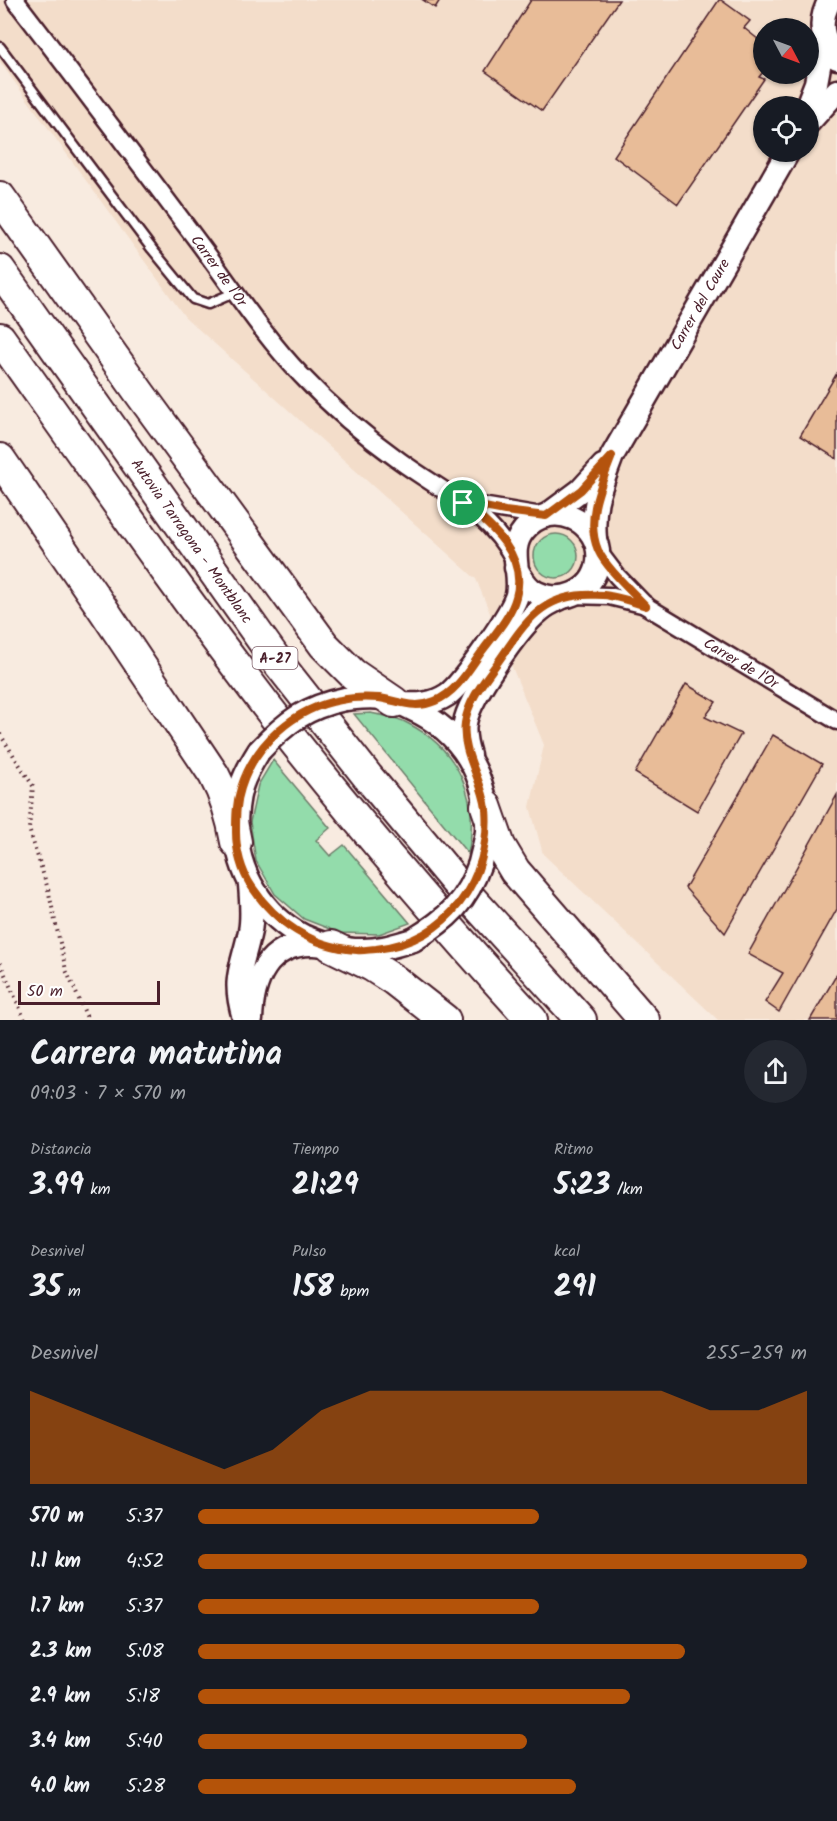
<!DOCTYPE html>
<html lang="es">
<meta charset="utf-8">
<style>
:root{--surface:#171b24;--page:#242831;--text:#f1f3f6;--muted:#9ea1a6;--accent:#b45309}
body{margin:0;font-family:Kalam,sans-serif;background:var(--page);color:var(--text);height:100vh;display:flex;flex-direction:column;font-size:22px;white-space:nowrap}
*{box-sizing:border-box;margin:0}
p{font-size:20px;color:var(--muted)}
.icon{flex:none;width:33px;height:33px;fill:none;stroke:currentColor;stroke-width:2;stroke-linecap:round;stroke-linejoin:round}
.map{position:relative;height:1020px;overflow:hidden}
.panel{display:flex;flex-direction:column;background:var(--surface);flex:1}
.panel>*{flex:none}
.needle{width:39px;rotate:131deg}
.fabs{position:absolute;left:753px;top:18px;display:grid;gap:12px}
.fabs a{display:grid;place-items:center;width:66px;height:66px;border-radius:50%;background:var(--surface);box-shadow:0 2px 4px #0004;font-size:30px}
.scale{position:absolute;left:18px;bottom:15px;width:142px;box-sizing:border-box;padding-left:6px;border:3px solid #4a1f2b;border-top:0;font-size:16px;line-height:21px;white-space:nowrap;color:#4a1f2b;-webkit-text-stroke:4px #fff;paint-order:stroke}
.pin{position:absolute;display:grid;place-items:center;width:51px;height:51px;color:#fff;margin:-26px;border:3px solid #fff;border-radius:50%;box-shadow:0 2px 6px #0007}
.round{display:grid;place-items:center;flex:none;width:63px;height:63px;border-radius:32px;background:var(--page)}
.overview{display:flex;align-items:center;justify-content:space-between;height:102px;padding:0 30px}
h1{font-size:33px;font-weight:700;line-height:45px}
.metrics{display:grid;grid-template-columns:repeat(3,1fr);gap:9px;height:102px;padding:6px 30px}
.metrics div{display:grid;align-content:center}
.metrics b{font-size:30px;font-weight:700}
.metrics small{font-size:16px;font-weight:400}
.metrics p{font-size:16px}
.chart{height:168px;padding:12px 30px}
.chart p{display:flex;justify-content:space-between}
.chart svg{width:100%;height:108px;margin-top:6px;fill:var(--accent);opacity:.7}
ul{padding:0 30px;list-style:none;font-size:20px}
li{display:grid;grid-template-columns:96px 72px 1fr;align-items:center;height:45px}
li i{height:15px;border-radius:8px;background:var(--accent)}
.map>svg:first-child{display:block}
.built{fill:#f3ddca;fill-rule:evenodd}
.green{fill:#93dcab;stroke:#6e7e6b;stroke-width:1.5}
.building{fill:#e8bc98;stroke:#4a1f2b;stroke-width:1.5}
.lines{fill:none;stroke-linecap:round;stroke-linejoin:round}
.lane-casing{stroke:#4a1f2b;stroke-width:13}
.street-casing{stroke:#4a1f2b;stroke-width:21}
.secondary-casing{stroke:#4a1f2b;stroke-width:27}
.highway-casing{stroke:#4a1f2b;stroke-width:34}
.path{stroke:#4a1f2b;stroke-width:4;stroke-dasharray:1.5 4.5;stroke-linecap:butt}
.lane{stroke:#fff;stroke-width:8}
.street{stroke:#fff;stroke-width:16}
.secondary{stroke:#fff;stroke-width:22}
.highway{stroke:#fff;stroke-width:30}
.secondary-bridge-casing{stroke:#4a1f2b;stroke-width:27;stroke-linecap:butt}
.secondary-bridge{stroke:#fff;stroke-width:22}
.route-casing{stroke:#fff;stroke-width:12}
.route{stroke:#b45309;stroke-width:8}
.labels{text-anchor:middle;stroke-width:6;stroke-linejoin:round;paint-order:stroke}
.shield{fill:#fff;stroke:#80626b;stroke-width:1.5}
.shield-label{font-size:14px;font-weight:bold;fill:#4a1f2b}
.street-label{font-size:15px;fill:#4a1f2b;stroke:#fff}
</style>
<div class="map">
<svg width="837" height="1020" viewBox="0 0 837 1020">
<rect width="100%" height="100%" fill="#f8ebe0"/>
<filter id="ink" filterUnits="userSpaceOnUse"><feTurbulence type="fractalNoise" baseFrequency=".0167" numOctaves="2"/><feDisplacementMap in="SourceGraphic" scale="12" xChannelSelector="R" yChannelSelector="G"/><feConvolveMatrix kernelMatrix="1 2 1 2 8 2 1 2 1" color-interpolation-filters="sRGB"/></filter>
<g filter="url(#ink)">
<!-- built -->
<path class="built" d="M0,0H837V1020H718L543,854L530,807L544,745L476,579L185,317L0,62ZM764,28H808V74H764ZM764,106H808V152H764Z"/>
<!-- green -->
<g class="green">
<circle cx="556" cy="556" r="22"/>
<path d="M371,713C383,716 397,717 407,723C459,749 480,798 468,854L354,714Z"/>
<polygon points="273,760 330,828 316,840 330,856 344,845 410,923 379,934 340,933 304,919 275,894 256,861 250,822 258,785"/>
</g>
<!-- building -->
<g class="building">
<polygon points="423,0 440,0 435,8"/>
<polygon points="531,0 619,0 542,111 485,71"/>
<polygon points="719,0 721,0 750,21 744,28 764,44 762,57 764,71 759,77 764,79 678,204 614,156"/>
<polygon points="837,373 837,459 800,436"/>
<polygon points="686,684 716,702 705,717 741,734 697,811 635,773"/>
<polygon points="773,735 822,764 725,933 685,888"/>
<polygon points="837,795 837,909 779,1012 765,1002 783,973 748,954"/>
<polygon points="837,974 837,1020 810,1020"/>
</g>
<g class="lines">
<defs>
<polyline id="lane" points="0,47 152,249 193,299 208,304 236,292"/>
<g id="street">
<path id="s1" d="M15,0C76,79 136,159 196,239C230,284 262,334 301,375C331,407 365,436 400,461C444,493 489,511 515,561"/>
<polyline points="464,503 542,516"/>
<path id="s2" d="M598,551L617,576L646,606L837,721"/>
<polyline points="571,595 609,596 646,605"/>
</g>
<g id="secondary">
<path d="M830,0C818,21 821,40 837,58"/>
<polyline points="807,106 816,83 824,39"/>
<polyline points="808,123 837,91"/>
<polyline points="546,516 581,490 603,466"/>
<path id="s3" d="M595,539C592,503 600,489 612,456L788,152"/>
<path d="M345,699C357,698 369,696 382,698C392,700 403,704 412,709C461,731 489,777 487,831C486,841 482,853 480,863"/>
<path d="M403,704C419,705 433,704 447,695C462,685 512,613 517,595C522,572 507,550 524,530C551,497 603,521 598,562C594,593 557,607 532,590C524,584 520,576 516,568"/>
<path d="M259,751C252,762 245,774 241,787C237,801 236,814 236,828C237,873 263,915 303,936C310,939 317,942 324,944"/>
<path d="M469,755C466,745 463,734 465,723C469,698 519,627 539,611C546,604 554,601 563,597"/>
<path d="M244,1018C232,978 242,969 250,931C253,916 251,900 250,884"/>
<path d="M251,1020C252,981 267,943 313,944C328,944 343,950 359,950C378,951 396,945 413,940"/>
</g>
<g id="highway">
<polyline points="0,197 141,395 324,645 353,674 394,702"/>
<path id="s4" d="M0,270L279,664L368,777L454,880L581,1020"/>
<path d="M0,338C97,474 193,613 296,744C372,839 450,931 532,1020"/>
<path d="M0,459L105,612L214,775C226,797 232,818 236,842"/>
<polyline points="486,806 500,846 515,871 644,1020"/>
<polyline points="331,946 372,966 394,980 445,1020"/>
</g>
</defs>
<!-- lane casing -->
<use href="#lane" class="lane-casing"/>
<!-- street casing -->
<use href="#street" class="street-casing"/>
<!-- secondary casing -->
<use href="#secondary" class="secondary-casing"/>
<!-- highway casing -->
<use href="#highway" class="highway-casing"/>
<!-- path -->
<g class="path">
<polyline points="0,734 33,786 29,829 48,889 66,970 88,1020"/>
<polyline points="0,963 25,1020"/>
</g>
<!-- lane -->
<use href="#lane" class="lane"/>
<!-- street -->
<use href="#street" class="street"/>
<!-- secondary -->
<use href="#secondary" class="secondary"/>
<!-- highway -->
<use href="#highway" class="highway"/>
<defs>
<g id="secondary-bridge">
<path d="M259,751C286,722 306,707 345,699"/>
<path d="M413,940C448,919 467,901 480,863"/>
</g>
</defs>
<!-- secondary-bridge casing -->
<use href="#secondary-bridge" class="secondary-bridge-casing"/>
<!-- secondary-bridge -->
<use href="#secondary-bridge" class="secondary-bridge"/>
</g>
</g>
<g class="lines" filter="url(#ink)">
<defs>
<path id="route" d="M612,456C601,485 585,519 598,550C606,568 632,591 646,606C634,602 622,598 610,596C601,594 593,595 584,595C538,597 522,628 498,662C485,680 468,700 465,723C461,753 483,780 486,809C492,879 447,942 376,949C370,949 363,951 357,950C312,947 276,923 252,887C241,871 236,850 236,832C236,817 236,803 241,788C255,743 295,708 341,700C354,697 367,697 379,698C400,701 414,710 435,701C457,692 469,669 483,650C495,634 511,616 516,597C528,556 491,525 463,503L505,511L546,516L581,490Z"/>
</defs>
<!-- route casing -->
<use href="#route" class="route-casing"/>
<!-- route -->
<use href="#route" class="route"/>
</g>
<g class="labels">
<!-- shield labels -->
<rect class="shield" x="252.5" y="647" width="45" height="22" rx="4.5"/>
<g class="shield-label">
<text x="275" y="663">A-27</text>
</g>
<!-- street labels -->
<g class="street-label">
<text dy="5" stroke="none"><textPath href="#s1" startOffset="339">Carrer de l'Or</textPath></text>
<text dy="5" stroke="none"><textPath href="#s3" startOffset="261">Carrer del Coure</textPath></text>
<text dy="5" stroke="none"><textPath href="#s4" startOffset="332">Autovia Tarragona - Montblanc</textPath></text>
<text dy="5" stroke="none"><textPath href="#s2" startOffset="184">Carrer de l'Or</textPath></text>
</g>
</g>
</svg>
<div class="fabs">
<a><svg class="needle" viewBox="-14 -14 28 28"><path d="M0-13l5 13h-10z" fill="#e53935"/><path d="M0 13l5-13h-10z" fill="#9ea1a6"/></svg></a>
<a><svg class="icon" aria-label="locate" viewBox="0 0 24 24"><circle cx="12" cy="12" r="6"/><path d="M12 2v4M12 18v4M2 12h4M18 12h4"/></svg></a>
</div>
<div class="scale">50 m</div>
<div class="pin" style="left:463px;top:503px;background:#1e9e55"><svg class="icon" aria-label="arrive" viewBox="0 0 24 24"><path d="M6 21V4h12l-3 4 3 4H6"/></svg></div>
</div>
<section class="panel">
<div class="overview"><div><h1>Carrera matutina</h1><p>09:03 · 7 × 570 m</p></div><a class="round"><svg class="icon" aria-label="share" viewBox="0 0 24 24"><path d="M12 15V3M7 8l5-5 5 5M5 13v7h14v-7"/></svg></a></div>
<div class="metrics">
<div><p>Distancia</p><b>3.99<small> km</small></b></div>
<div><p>Tiempo</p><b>21:29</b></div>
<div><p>Ritmo</p><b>5:23<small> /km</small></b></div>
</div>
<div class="metrics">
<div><p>Desnivel</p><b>35<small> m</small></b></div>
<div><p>Pulso</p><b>158<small> bpm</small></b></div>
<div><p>kcal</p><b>291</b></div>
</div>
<div class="chart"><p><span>Desnivel</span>255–259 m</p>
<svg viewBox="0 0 160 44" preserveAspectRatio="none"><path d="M0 44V6L10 14L20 22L30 30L40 38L50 30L60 14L70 6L80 6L90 6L100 6L110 6L120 6L130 6L140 14L150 14L160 6V44z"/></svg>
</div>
<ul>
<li><b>570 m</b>5:37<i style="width:56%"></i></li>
<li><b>1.1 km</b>4:52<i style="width:100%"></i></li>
<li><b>1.7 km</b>5:37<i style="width:56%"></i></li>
<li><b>2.3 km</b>5:08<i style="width:80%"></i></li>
<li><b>2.9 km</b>5:18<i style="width:71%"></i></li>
<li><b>3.4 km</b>5:40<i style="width:54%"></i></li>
<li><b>4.0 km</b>5:28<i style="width:62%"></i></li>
</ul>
</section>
